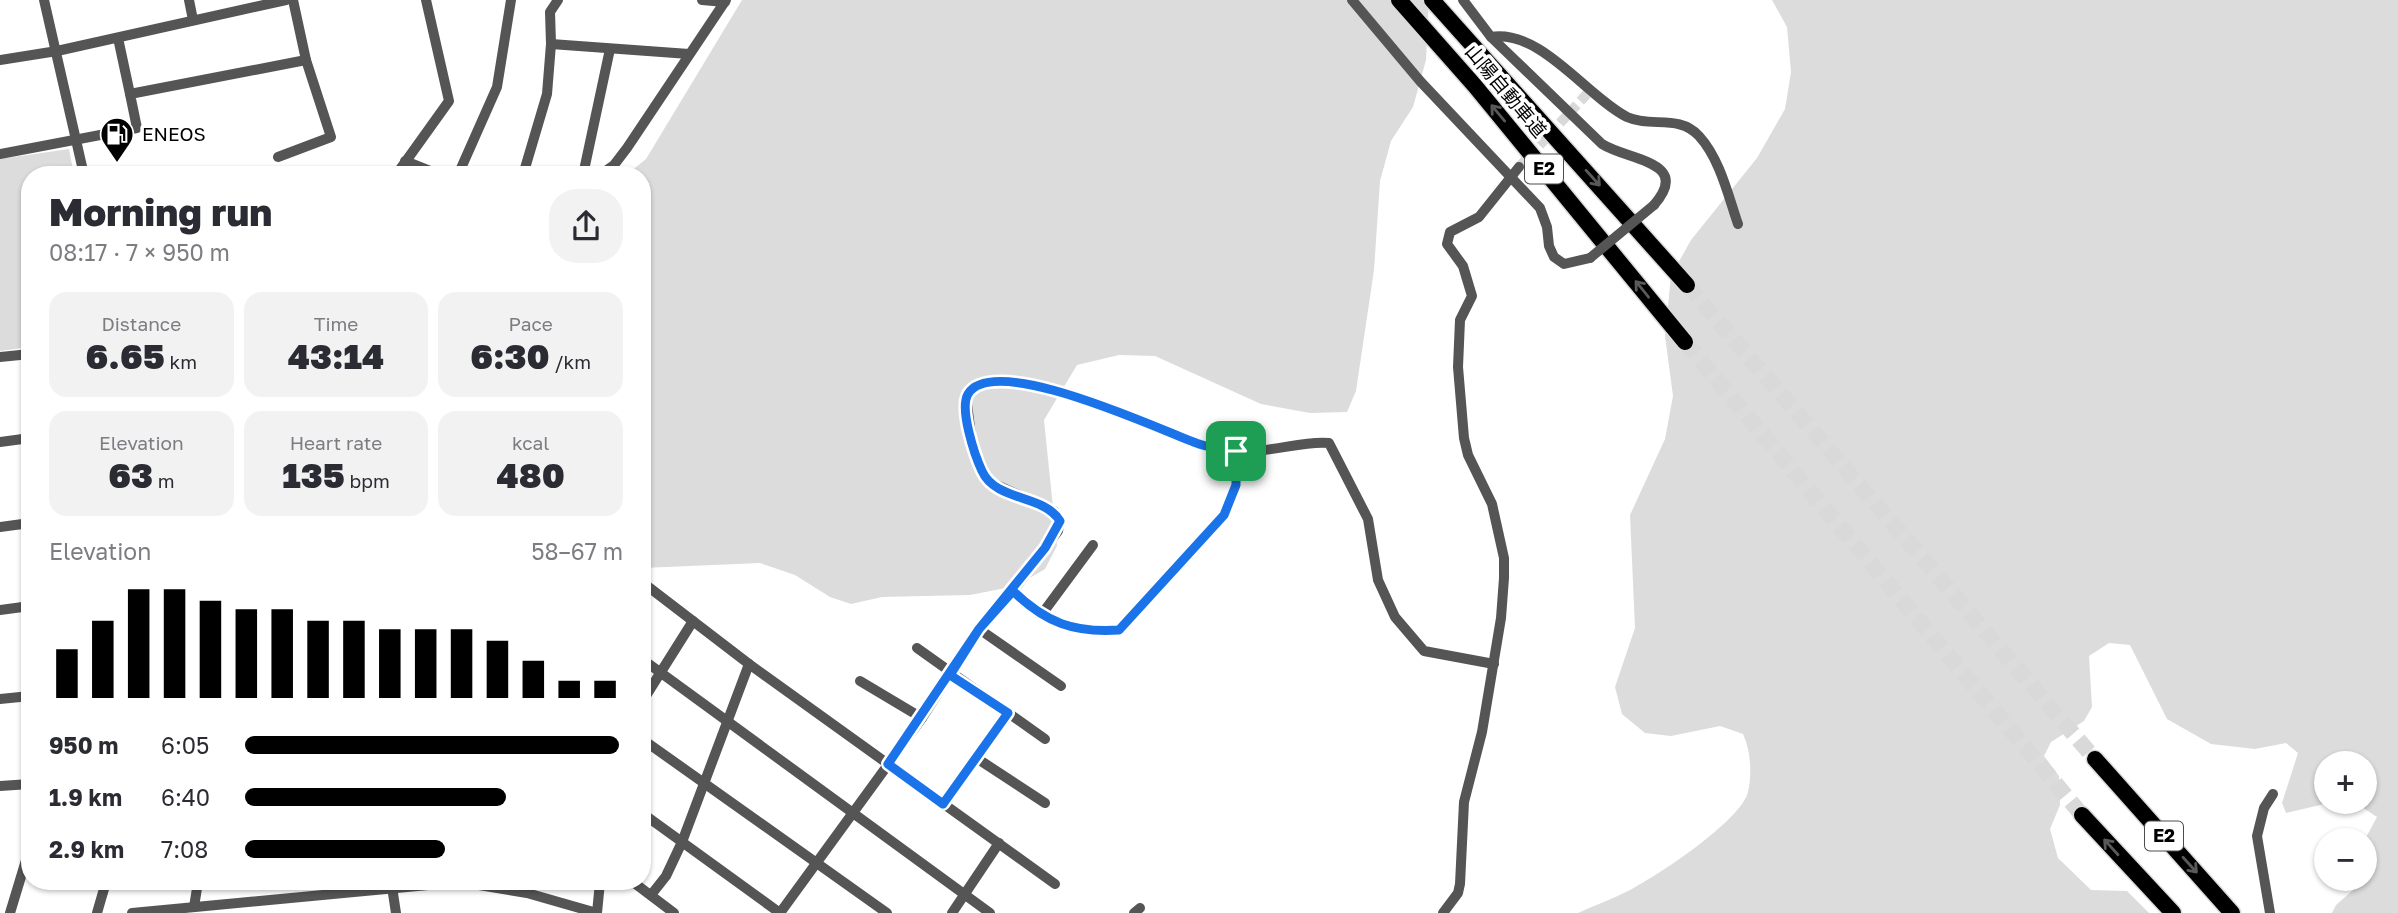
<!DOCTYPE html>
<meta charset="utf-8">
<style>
:root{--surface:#fff;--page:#f2f2f3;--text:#2b2b33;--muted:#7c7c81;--accent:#000}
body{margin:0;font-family:"Golos Text","Noto Sans JP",sans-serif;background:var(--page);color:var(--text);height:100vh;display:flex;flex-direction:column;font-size:26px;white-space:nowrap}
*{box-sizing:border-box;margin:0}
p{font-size:23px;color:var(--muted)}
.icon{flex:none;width:38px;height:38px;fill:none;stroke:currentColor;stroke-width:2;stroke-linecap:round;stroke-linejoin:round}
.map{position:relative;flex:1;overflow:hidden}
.side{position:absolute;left:21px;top:166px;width:630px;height:724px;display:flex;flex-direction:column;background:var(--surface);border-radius:28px;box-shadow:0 2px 5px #0004}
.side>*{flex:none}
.controls{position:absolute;left:2314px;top:751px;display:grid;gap:14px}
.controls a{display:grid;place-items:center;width:63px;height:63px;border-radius:50%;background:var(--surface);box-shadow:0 2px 5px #0004;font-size:35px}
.pin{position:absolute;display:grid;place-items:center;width:60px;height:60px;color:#fff;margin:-30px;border-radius:14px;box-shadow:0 4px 10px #0006}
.round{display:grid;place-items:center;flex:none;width:74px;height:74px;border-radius:28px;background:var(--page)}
.head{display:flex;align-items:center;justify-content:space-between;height:119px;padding:0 28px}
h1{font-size:38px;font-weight:800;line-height:52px}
.metrics{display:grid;grid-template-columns:repeat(3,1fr);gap:10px;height:119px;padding:7px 28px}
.metrics div{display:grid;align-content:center;border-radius:18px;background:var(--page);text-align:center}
.metrics b{font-size:35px;font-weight:800}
.metrics small{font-size:19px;font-weight:400}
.metrics p{font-size:19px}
.chart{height:196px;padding:14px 28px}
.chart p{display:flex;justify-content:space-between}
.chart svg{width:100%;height:126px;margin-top:7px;stroke:var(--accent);stroke-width:6}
ul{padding:0 28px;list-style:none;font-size:23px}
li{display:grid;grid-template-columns:112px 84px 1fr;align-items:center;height:52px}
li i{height:18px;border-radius:9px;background:var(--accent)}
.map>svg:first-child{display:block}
.green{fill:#dcdcdc}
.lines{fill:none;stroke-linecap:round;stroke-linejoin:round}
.minor-tunnel{stroke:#d9d9d9;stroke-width:10;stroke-dasharray:10 5;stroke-linecap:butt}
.highway-tunnel{stroke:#d9d9d9;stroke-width:16;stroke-dasharray:16 8;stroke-linecap:butt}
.highway-casing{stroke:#dbdbdb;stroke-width:19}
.minor{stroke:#555;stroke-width:10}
.highway{stroke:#000;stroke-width:16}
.minor-bridge{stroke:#555;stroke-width:10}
.oneway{stroke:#595959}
.route-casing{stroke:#fff;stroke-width:14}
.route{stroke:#1a73e8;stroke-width:9}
.labels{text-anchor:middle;stroke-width:7;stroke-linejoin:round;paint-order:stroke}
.shield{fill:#fff;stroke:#4c4c4c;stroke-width:2}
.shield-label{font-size:18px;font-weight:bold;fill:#000}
.street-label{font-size:19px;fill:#000;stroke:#fff}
.poi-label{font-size:19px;fill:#000;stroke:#fff;text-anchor:start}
</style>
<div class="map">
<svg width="2398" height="913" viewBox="0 0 2398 913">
<rect width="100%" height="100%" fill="#fff"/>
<!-- green -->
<g class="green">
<polygon points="742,0 1429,0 1426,60 1413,107 1391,141 1380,181 1374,270 1356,391 1347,412 1310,413 1261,404 1155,356 1119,355 1077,365 1044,420 1057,546 1045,569 1016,586 970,595 882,597 851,604 830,597 795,575 760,563 642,568 642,175 626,175 646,159"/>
<path d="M1772,0H2398V913H2332L2336,905L2368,877L2364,841L2377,817L2354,802H2364V763H2326V802H2333L2286,813L2282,803L2298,753L2286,743L2255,749L2211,744L2167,719L2130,645L2109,643L2089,656L2092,707L2084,721L2051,742L2044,756L2059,776L2060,805L2050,829L2058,858L2091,890L2127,891L2149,913H1578C1597,904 1619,897 1637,886C1663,872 1741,820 1748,792C1752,774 1751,751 1743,734L1720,726L1671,736L1645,733L1622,714L1615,687L1635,628L1630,515L1665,439L1673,396L1665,336L1671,276L1691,240L1757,158L1785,109L1791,72L1787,27Z"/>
<polygon points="69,149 74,175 30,175 30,347 0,351 0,159"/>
</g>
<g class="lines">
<!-- minor-tunnel -->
<polyline class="minor-tunnel" points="1519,167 1587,94"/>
<!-- highway-tunnel -->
<g class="highway-tunnel">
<polyline points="1687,285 2095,759"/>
<polyline points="1685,342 2082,815"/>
</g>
<defs>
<g id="highway">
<polyline points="1399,0 1475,86 1685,342"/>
<polyline points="1432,0 1687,285"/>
<polyline points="2095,759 2232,913"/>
<polyline points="2082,815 2173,913"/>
</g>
</defs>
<!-- highway casing -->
<use href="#highway" class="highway-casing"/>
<!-- minor -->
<g class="minor">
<polyline points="44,0 84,175"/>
<polyline points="189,0 193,20"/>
<polyline points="702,0 725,2"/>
<polyline points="1352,0 1420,81 1540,208 1547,227 1549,246 1554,257 1564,264 1590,258"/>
<path d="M1463,0L1491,37C1541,29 1586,96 1627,117C1651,128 1679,114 1699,136C1720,159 1728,195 1738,224"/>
<path d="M1491,37L1602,144C1629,161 1692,161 1654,205"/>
<polyline points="118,38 130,94"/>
<polyline points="551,44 689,54"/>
<polyline points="0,60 57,51 286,0"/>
<polyline points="0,154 137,128 130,94 306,60"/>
<polyline points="278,157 331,137 306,60 293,0"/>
<polyline points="405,161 440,175"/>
<polyline points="396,175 449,101 426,0"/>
<polyline points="458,175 497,87 511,0"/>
<polyline points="523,175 547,94 551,44 550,12 558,0"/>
<polyline points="583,175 610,49"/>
<polyline points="600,175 614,165 627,148 726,0"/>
<polyline points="0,357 30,354"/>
<polyline points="0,442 30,438"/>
<polyline points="0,527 30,523"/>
<polyline points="642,582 749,664 1055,884"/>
<path d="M1013,591C1046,623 1074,633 1119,630L1224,515L1236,485V451"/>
<polyline points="0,610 30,606"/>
<polyline points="1042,614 1093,545"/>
<polyline points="979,629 1061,686"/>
<polyline points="917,648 1045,739"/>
<polyline points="642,659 990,913"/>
<polyline points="860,681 922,718"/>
<polyline points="0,699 30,696"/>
<polyline points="642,702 693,621"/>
<polyline points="642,739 887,913"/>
<polyline points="978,759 1045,803"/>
<polyline points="0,786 30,784"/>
<polyline points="943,804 1008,713"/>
<polyline points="642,813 780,913"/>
<polyline points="461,882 527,893 597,913"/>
<polyline points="633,882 674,913"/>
<polyline points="392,887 396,913"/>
<polyline points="651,895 666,876 682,842 749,664"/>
<polyline points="194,907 198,882"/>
<polyline points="10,913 30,847"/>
<polyline points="97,913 106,882"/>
<polyline points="132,913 460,882"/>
<polyline points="597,913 600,882"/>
<path d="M780,913L922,718L979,629L1013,591L1058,531L1060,521L1054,511L988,481L972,443L966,396C1007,348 1153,431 1202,445C1212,447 1223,449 1234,450C1267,455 1301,440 1329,443L1368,519L1378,580L1395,617L1424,651L1494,664"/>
<polyline points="952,913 999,843"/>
<polyline points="1134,913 1140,908"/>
<polyline points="1443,913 1458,893 1460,884 1464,802 1482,732 1501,618 1504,578 1504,558 1492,504 1468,455 1464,438 1458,367 1460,320 1472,296 1463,266 1447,244 1450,232 1479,217 1519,167"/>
<polyline points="2270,913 2257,836 2264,808 2273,794"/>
</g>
<!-- highway -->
<use href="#highway" class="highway"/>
<!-- minor-bridge -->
<polyline class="minor-bridge" points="1590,258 1654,205"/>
</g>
<!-- one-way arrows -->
<defs><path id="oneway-shaft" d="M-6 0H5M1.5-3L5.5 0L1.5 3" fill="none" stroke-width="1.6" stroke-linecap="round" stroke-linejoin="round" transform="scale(1.75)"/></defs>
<g class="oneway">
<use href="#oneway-shaft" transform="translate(1498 113) rotate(-130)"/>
<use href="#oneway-shaft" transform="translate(1593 178) rotate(48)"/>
<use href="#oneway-shaft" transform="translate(1642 289) rotate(-129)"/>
<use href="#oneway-shaft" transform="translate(2111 847) rotate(-132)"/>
<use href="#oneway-shaft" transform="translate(2190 865) rotate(48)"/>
</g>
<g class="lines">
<defs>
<path id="route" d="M1236,451V485L1224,515L1119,630C1074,633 1046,623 1013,591L979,629L888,764L943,804L1008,713L950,675L979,629L1045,548L1060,521C1044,494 996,502 982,471C975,456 959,409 968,394C994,351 1162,431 1199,444C1211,448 1224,449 1236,451"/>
</defs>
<!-- route casing -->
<use href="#route" class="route-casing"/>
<!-- route -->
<use href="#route" class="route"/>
</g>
<!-- icons -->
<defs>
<symbol id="fuel-pin" viewBox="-11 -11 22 30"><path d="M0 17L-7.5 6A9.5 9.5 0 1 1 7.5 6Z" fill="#000" stroke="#fff"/><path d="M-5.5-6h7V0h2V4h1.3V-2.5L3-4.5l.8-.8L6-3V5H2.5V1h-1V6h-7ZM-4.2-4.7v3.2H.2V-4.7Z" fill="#fff"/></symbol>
</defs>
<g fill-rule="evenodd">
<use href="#fuel-pin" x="98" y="115" width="38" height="52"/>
</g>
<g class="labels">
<!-- shield labels -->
<g class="shield">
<rect x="1525" y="154.5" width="38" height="29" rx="5"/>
<rect x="2145" y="821.5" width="38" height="29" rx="5"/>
</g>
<g class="shield-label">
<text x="1544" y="175">E2</text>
<text x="2164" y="842">E2</text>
</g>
<!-- street labels -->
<g class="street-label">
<text transform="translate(1506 91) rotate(50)" y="7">山陽自動車道</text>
</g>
<!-- poi labels -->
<g class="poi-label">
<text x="142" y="141">ENEOS</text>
</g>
</g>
</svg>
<div class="controls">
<a>+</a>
<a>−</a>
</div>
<div class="pin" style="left:1236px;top:451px;background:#1e9e55"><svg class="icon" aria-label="arrive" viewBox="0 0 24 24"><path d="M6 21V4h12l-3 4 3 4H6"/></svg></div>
<section class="side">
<div class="head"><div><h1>Morning run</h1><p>08:17 · 7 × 950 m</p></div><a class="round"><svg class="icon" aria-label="share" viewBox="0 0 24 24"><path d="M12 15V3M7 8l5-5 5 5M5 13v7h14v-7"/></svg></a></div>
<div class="metrics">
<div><p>Distance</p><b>6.65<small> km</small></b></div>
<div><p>Time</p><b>43:14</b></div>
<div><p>Pace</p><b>6:30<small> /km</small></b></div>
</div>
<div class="metrics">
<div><p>Elevation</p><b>63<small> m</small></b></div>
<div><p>Heart rate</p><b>135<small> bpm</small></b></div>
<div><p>kcal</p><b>480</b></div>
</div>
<div class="chart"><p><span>Elevation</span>58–67 m</p>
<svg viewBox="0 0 160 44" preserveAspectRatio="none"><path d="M5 44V27M15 44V17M25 44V6M35 44V6M45 44V10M55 44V13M65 44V13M75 44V17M85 44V17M95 44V20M105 44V20M115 44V20M125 44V24M135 44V31M145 44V38M155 44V38"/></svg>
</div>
<ul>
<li><b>950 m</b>6:05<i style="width:99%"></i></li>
<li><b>1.9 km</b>6:40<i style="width:69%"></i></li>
<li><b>2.9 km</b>7:08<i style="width:53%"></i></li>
</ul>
</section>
</div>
